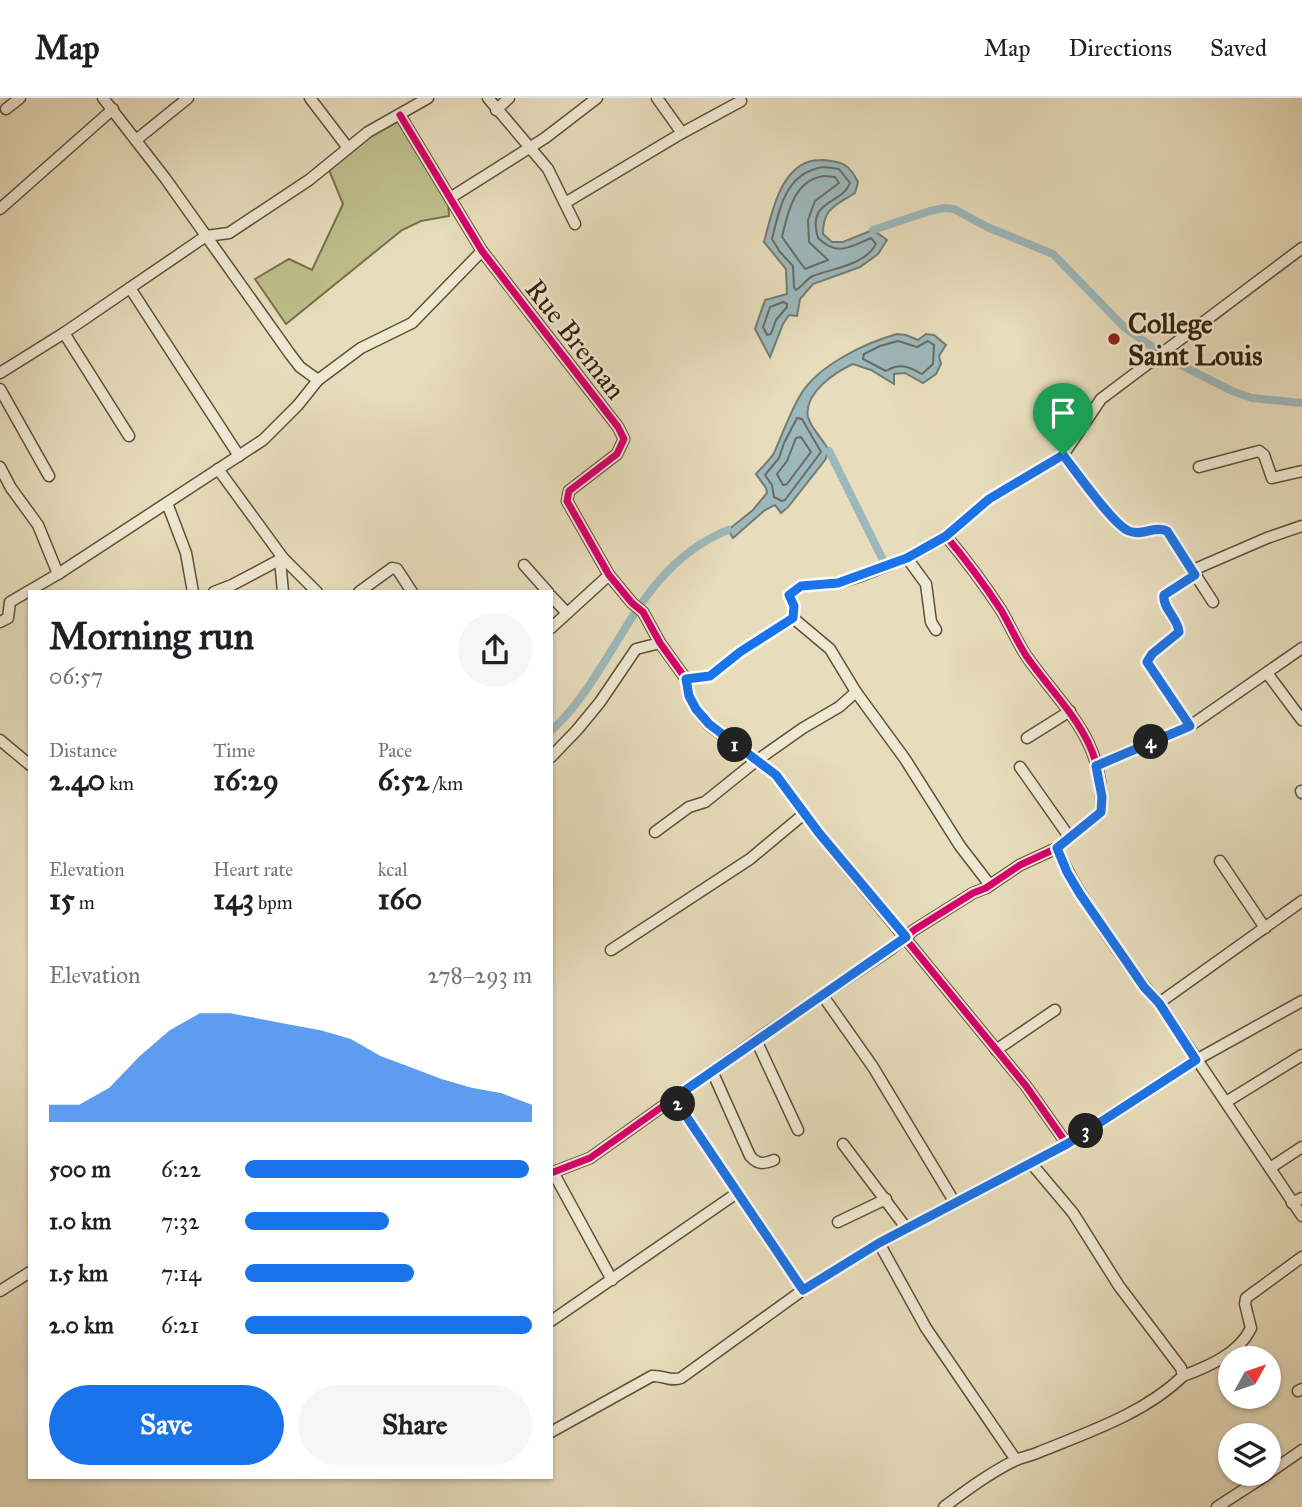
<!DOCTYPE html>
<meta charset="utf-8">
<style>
:root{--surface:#fff;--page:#f6f6f6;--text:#202124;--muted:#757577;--line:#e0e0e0;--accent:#1a73e8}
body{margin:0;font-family:"IM FELL Great Primer",serif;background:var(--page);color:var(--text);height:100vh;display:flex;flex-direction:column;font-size:26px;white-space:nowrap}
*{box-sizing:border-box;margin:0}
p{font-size:23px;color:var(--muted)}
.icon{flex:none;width:38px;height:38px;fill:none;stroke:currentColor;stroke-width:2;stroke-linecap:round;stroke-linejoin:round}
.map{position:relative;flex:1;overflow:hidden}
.panel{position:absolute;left:28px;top:492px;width:525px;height:889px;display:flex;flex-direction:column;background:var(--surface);border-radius:0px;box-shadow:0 2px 5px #0004}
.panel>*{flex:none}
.needle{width:46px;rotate:50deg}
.fabs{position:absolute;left:1218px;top:1248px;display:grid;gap:14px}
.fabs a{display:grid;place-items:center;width:63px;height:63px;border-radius:50%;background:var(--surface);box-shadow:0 2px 5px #0004;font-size:35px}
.pin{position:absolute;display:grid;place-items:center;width:60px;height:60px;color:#fff;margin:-72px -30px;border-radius:50% 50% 50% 0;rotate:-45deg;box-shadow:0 0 7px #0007}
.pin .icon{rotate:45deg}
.km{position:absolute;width:35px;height:35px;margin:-18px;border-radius:50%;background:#222;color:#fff;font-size:19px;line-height:35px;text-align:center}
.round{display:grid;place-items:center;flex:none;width:74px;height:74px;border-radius:37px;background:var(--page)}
.head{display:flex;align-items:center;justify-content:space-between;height:119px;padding:0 21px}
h1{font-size:38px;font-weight:700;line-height:52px}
.figures{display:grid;grid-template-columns:repeat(3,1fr);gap:10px;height:119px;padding:7px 21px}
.figures div{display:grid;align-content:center}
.figures b{font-size:30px;font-weight:700}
.figures small{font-size:19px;font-weight:400}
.figures p{font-size:19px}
.chart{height:196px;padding:14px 21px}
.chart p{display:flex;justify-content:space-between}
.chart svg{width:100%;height:126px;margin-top:7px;fill:var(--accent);opacity:.7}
.cta{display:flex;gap:14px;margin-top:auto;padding:14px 21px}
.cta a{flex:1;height:80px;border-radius:42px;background:var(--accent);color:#fff;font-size:28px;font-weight:700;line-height:80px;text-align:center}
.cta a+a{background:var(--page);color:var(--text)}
ul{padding:0 21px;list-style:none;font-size:23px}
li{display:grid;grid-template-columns:112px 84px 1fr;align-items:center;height:52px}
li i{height:18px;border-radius:9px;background:var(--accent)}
header{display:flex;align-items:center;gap:42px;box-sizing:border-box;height:98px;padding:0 35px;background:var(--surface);border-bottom:2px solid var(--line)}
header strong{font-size:33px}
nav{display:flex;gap:38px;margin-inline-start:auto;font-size:24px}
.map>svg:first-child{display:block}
.green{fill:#bdbe8b;stroke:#78704a;stroke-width:2}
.water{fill:#9db8bc;stroke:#737c74;stroke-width:2}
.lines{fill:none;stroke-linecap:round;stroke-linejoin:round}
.shore{stroke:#686c62;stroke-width:2}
.canal{stroke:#9db8bc;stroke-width:8}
.minor-casing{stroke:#605036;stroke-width:13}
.minor{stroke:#efe8d3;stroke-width:10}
.cycleway-casing{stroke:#efe8d3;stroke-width:11}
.cycleway{stroke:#d6006c;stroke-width:7}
.route-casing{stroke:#fff;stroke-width:14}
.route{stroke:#1a73e8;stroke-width:9}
.poi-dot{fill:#8f2418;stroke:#efe8d3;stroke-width:2.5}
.labels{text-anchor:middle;stroke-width:5;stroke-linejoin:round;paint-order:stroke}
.poi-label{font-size:28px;font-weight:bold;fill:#332109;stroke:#efe8d3;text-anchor:start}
.street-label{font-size:28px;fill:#332109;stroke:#efe8d3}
</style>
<header>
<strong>Map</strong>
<nav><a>Map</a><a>Directions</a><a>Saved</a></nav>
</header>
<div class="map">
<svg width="1302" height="1409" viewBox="0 0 1302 1409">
<rect width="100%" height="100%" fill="#e7dcbb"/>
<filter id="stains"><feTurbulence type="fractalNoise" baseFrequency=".00286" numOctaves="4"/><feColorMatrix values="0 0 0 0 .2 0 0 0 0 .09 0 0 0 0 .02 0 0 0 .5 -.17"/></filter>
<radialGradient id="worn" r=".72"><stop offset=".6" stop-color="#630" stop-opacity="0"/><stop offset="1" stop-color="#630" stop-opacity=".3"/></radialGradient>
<!-- green -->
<polygon class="green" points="398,23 408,34 448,102 449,118 421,123 402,132 286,226 255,181 289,161 312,172 343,106 329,72 372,36"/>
<!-- water -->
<g class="water">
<path d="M824,62C843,64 849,66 858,84L855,95C835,108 823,110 823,136L832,144H843L873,132L887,142L878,156L860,169L813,186L800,201L797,218L789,217L783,226L770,259L755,231L765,202L787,196L786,171L764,144C771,118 779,74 808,64C812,62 819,62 824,62Z"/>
<path d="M897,236L906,237L918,242L926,236L934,237L946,247L939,258L941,266L936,276L923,285L905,275L894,276V286L871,272L853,266C835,274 803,296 808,319C811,331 824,342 829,353L825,362L788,409L781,415L775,407L765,412L733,440L728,432L753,412L767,395L766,390L756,376C762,369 770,362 774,355C783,335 790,314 801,296C819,267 865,245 897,236Z"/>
</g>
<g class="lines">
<!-- shore -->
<g class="shore">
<path d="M824,69L839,71L850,85C842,107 806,101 818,140C838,159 849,149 871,140L876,146C865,167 834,170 813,178C806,181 803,188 796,192L794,189L793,168L780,154L772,141C780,109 786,74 824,69Z"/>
<path d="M824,78L835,79L839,85L815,103L808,122L809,144L828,162L805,171L782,139C788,114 794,82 824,78Z"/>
<polygon points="783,204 787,206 787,209 776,222 771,236 767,237 763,229 770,209"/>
<path d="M898,243L917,249L928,243L934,247L933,266L922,276C909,269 900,264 886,273L863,261L864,256L880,248Z"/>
<polygon points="797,320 802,321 821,354 785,402 782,403 774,399 772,387 765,377 779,360 784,345"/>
<polygon points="801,339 811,354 787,386 783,387 777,376 787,363 796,340"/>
</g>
<!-- canal -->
<g class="canal">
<polyline points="873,132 930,113 944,110 954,111 987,129 1053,156 1124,229 1169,261 1232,293 1252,300 1302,305"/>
<polyline points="829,353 884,464"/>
<path d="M551,633C618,571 634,470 728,432"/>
</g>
<defs>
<g id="minor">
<polyline points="103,0 165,80 290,256 300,269 318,282"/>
<polyline points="310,0 348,50"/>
<polyline points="488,0 548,71 575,126"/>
<polyline points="657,0 682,35"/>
<polyline points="6,11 20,0"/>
<polyline points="496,12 509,0"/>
<polyline points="400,17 482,153 618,329 624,341 617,356 569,393 567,403 609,477 632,505 643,514 660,545 686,581 689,598 696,611 709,627 776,677 819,735 1026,988 1067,1046"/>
<polyline points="136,42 188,0"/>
<polyline points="450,100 545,40 597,0"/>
<polyline points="565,105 682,35 741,3"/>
<polyline points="0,111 113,11"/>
<polyline points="130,190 239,358"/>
<polyline points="64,235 129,338"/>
<polyline points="0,275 64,235 206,138 229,135 309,82 368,34 428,0"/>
<polyline points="0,291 49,378"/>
<path d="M1063,357C1075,372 1114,428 1129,433C1142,439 1154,427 1167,433L1213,504"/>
<polyline points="0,369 11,390 38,427 58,476"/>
<polyline points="1199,369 1259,353 1264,357 1272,380 1302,373"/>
<polyline points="218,371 283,460 317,494"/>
<polyline points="167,405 186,455 193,494"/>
<polyline points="907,460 926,486 931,524 936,532"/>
<polyline points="280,462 283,494"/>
<polyline points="524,467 548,494"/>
<polyline points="1193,472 1267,440 1302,428"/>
<polyline points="214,494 232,487 283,460"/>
<polyline points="359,494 392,470 397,471 412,494"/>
<polyline points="551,498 567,515"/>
<polyline points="793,520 830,551 856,594 905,661 960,748 990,787"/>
<polyline points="0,524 8,520 10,504 58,476 263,342 298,307 318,282 361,250 412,225 482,153"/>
<polyline points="551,530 609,477"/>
<polyline points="1267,575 1302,622"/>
<polyline points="686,581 710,578 740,554 793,520 794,508 789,497 801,488 838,485 861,478 907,460 946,438 989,401 1063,357 1101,301 1302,150"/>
<path d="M1190,628L1147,564L1152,556L1179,534C1177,520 1162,510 1164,497L1195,477"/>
<polyline points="1027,640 1070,613"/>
<polyline points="0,642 30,667"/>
<polyline points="551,659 577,632 600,604 636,551 660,545"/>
<polyline points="1096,668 1190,628 1302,550"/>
<polyline points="1020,669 1070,740"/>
<polyline points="1301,693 1302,695"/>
<polyline points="655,734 689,709 705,704 756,663 803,630 839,609 856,594"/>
<path d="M1057,750C1071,784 1092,813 1112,844C1127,865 1141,886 1159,905L1302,1118"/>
<polyline points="1220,763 1265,830"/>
<polyline points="611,852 750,761 804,716"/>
<polyline points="823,898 873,969 955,1105"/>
<polyline points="1159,905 1302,803"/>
<polyline points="756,942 798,1032"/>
<polyline points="996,952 1055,912"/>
<path d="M712,973L750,1058C758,1067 763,1066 774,1062"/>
<polyline points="674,1000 803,1192"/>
<polyline points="1226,1004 1302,957"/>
<polyline points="843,1046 907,1131"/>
<polyline points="1270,1070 1302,1049"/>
<polyline points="553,1074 612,1182"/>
<path d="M551,1075L590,1060L756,942L891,851L914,832L973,795L986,790L1020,767L1057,750L1101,714C1106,643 1064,611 1027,559C1017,544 1010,527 1001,512C984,486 966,462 946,438"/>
<polyline points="1292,1105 1302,1100"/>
<polyline points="838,1124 886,1101"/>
<polyline points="879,1145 926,1230 1016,1362"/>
<polyline points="0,1193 30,1174"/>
<polyline points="551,1223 737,1095"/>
<path d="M1183,1278C1207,1269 1239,1256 1251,1230L1245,1206L1246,1200L1302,1159"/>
<polyline points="1298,1293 1302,1291"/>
<path d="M551,1334L652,1278C663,1277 670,1284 681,1280L803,1192L879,1145L1067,1046L1196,962L1302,903"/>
<polyline points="1269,1375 1302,1352"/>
<path d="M944,1409C967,1392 991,1374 1016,1362C1023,1359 1030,1358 1037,1355C1086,1335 1144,1316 1183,1278L1181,1270L1119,1188L1073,1115L1031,1065"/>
<polyline points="1217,1409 1268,1376"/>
</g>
</defs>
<!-- minor casing -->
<use href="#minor" class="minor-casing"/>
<!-- minor -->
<use href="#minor" class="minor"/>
<defs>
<g id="cycleway">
<polyline points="400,17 482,153 618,329 624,341 617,356 569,393 567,403 609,477 632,505 643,514 660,545 686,581 689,598 696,611 709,627 776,677 819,735 1026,988 1067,1046"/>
<path d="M551,1075L590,1060L756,942L891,851L914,832L973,795L986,790L1020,767L1057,750L1101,714C1106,643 1064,611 1027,559C1017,544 1010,527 1001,512C984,486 966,462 946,438"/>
</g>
</defs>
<!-- cycleway casing -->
<use href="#cycleway" class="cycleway-casing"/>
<!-- cycleway -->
<use href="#cycleway" class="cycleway"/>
</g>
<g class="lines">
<defs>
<path id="route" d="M1063,357C1075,372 1114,428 1129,433C1142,439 1154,427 1167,433L1195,477L1164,497C1162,510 1178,520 1179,534L1152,556L1147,564L1190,628L1096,668L1102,699L1101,714L1057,750L1067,774L1080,796L1144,889L1159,905L1196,962L1067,1046L879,1145L803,1192L674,1000L906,839L819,735L776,677L709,626L696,611L689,598L686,581L710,578L740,554L793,520L794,508L789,497L801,488L838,485L907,460L946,438L989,401Z"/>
</defs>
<!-- route casing -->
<use href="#route" class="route-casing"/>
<!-- route -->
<use href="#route" class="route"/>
</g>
<!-- markers -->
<circle class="poi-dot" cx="1114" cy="241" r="7"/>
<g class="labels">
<!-- poi labels -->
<g class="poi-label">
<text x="1128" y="235">College<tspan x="1128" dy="32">Saint Louis</tspan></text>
</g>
<!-- street labels -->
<g class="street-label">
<text transform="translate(576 241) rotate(52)" y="10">Rue Breman</text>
</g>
</g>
<rect width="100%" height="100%" filter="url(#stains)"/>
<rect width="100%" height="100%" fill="url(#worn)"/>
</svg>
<div class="fabs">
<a><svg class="needle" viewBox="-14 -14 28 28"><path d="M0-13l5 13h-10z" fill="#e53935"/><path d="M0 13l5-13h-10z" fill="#757577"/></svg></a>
<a><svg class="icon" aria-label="layers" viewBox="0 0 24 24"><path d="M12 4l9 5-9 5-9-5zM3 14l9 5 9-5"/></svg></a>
</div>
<div class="pin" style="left:1063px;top:357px;background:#1e9e55"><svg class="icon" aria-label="arrive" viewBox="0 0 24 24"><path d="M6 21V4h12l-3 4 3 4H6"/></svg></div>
<b class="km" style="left:735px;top:647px">1</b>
<b class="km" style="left:678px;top:1006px">2</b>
<b class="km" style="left:1086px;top:1033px">3</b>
<b class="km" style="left:1151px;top:644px">4</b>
<section class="panel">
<div class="head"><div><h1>Morning run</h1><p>06:57</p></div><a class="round"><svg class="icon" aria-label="share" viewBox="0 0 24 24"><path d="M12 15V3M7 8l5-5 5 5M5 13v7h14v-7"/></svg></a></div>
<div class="figures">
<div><p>Distance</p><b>2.40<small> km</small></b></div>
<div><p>Time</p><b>16:29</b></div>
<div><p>Pace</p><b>6:52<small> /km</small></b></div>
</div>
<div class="figures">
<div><p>Elevation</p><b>15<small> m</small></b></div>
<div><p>Heart rate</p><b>143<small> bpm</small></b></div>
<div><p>kcal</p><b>160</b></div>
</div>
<div class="chart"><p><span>Elevation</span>278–293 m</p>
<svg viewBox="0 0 160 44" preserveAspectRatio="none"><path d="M0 44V38L10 38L20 32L30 21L40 12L50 6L60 6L70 8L80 10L90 12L100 15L110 21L120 25L130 29L140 32L150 34L160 38V44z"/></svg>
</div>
<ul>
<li><b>500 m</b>6:22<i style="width:99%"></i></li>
<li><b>1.0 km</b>7:32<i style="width:50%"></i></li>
<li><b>1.5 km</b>7:14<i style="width:59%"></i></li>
<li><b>2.0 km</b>6:21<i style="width:100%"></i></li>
</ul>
<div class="cta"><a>Save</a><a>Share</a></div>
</section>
</div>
